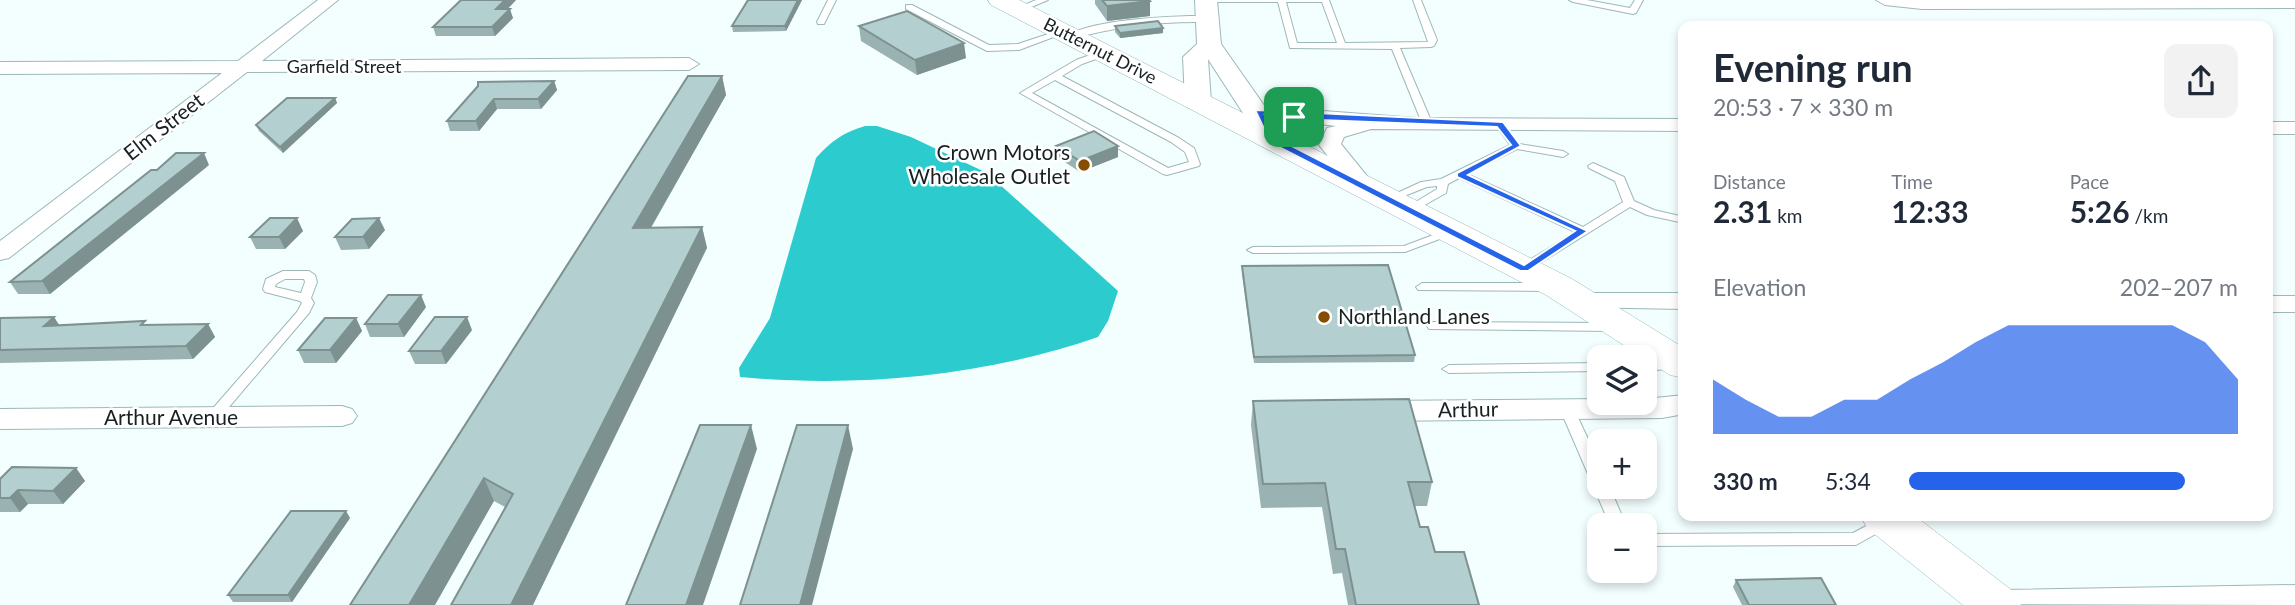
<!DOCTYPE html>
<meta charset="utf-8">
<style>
:root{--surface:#fff;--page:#f2f2f3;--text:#1f2937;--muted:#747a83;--accent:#2563eb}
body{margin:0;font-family:Lato,sans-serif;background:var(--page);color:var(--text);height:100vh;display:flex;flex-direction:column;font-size:26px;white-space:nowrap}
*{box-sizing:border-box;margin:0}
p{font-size:23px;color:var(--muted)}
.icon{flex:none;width:38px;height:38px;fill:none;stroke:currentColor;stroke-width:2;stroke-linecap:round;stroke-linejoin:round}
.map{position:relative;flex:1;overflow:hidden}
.panel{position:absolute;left:1678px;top:21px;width:595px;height:500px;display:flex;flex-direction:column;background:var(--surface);border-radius:14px;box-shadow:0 4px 10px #0003}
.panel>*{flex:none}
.tools{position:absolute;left:1587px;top:345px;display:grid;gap:14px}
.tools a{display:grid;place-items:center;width:70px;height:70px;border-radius:14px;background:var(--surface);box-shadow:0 4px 10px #0003;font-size:35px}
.pin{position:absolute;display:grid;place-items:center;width:60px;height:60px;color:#fff;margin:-30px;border-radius:14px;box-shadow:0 4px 10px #0006}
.round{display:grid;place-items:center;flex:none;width:74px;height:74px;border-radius:14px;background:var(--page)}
.head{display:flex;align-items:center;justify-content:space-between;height:119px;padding:0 35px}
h1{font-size:38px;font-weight:700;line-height:52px}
.stats{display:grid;grid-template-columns:repeat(3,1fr);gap:10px;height:119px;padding:7px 35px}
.stats div{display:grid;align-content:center}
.stats b{font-size:30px;font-weight:700}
.stats small{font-size:19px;font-weight:400}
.stats p{font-size:19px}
.chart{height:196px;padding:14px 35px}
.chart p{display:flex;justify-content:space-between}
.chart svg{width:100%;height:126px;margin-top:7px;fill:var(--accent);opacity:.7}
ul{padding:0 35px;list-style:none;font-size:23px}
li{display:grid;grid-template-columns:112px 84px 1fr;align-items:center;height:52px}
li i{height:18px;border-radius:9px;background:var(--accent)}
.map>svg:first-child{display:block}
.water{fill:#2cccce}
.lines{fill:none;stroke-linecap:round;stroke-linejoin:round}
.service-casing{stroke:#9cb8b8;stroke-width:2}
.minor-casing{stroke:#9cb8b8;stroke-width:2}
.tertiary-casing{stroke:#9cb8b8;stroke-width:2}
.secondary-casing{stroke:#9cb8b8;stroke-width:1}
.service{fill:#fff;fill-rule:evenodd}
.minor{fill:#fff;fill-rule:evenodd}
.tertiary{fill:#fff;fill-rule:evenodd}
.secondary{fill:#fff;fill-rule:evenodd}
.wall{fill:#9ab2b2}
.shaded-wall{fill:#7d9191}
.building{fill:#b3cfcf;stroke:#7d9191;stroke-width:2}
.route{fill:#2563eb;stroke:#fff;stroke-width:2;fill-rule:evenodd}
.poi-dot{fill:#864e00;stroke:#fff;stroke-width:2.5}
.labels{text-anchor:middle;stroke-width:5;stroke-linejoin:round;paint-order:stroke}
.far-street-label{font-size:18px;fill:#172122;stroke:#fff}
.street-label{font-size:21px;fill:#172122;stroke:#fff}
.poi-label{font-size:21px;fill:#172122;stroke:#fff;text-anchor:end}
</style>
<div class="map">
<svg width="2295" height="605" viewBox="0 0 2295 605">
<rect width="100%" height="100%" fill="#f3fefe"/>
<!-- water -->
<path class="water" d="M865,126H877L911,137L987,173L1118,291L1108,321L1098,337C985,376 859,388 740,377L739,368L770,318L816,158C831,141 844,132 865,126Z"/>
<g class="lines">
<defs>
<g id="service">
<polygon points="828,0 836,0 824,24 818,24 817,22"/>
<polygon points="1036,0 1048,0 1022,11 1015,9"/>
<path d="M1202,0H1329L1345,43L1428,42L1413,0H1421L1437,40L1434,46L1431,47L1400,48L1432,123L1427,126L1422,123L1392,49L1290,48L1278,2H1206ZM1286,2H1322L1337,43H1297Z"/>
<polygon points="1569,0 1587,0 1630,8 1635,0 1643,0 1636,13 1633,14 1573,2"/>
<polygon points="906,5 912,5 989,45 1018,44 1060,30 1067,32 1019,50 987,51 906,9"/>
<path d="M1190,16H1208L1212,19L1208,22C1161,21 1117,26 1071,39L1067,36C1092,20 1159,17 1190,16Z"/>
<path d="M1104,50L1108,53L1107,55L1082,64L1062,76L1179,138L1194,148L1200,164L1199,166L1167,175L1163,174L1020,93L1076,60ZM1055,80L1171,142L1185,152L1189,162L1168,168L1032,93Z"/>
<polygon points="1500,121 1503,122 1519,144 1563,151 1568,154 1563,157 1517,149 1467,174 1583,227 1623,202 1615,181 1589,168 1588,166 1593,163 1624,177 1634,201 1654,210 1684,217 1684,223 1647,215 1630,207 1524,273 1520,272 1518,269 1520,266 1575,232 1459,178 1448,184 1446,193 1414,211 1410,212 1404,209 1437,189 1437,186 1427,187 1389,202 1384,199 1421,182 1441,179 1510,145 1495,124"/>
<polygon points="1449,229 1455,232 1453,234 1405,252 1253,253 1247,250 1253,247 1404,246"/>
<path d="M283,271H309L315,275L317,282L311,298L314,303L309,313L218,420H208L206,417L208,414L297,312L302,303L300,301L265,292L263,289L266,279ZM285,279H304L305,282L301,293L275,287L276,284Z"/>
<polygon points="1422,283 1548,283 1554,287 1548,291 1418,290 1416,287"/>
<polygon points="1433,322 1611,323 1617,327 1611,331 1429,329 1427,326"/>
<polygon points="1673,361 1678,362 1680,365 1678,368 1645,371 1645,363"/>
<polygon points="1600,363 1600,371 1449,373 1442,369 1449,365"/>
<polygon points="1567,405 1572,406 1574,409 1600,465 1600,486 1609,486 1626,525 1610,525 1560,409 1562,406"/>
<polygon points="1885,516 1890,518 1893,522 1890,526 1856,545 1645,546 1645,534 1853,533"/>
</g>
<g id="minor">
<polygon points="318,0 338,0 262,61 689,58 699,64 689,70 247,72 9,258 0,260 0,241 222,73 0,74 0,62 238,61"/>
<polygon points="1876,0 2295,0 2295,8 1922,9 1885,5"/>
<polygon points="1258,106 1417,118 1684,119 1684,131 1371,129 1344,137 1341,144 1375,186 1364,193 1356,191 1319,145 1327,128 1336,126 1251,116 1248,112 1251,108"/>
<rect x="2268" y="122" width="27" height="12"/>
<polygon points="1584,293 1684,293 1684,309 1575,307 1571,301 1575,295"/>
<rect x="2268" y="296" width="27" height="16"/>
<polygon points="1684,395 1684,414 1662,418 1377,421 1367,418 1362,411 1367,404 1377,401 1600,399 1600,402 1645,402 1645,399"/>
<polygon points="342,406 352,409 357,416 352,423 342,426 0,429 0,409"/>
<polygon points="2295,585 2295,605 1980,604 1985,594 1997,590"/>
</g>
<polygon id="tertiary" points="1195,0 1217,0 1221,44 1289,141 1285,147 1265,147 1208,59 1211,102 1207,108 1189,108 1185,102 1183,57 1197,44"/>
<g id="secondary">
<polygon points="988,0 1019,0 1572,279 1684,348 1684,378 1670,375 1546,295 991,5"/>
<polygon points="1861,516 1915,516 2014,592 2021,605 1963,605 1867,528"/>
</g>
</defs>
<!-- service casing -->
<use href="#service" class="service-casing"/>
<!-- minor casing -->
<use href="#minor" class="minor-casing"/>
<!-- tertiary casing -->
<use href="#tertiary" class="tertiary-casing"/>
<!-- secondary casing -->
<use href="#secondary" class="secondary-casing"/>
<!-- service -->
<use href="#service" class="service"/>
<!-- minor -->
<use href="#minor" class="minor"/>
<!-- tertiary -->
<use href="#tertiary" class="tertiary"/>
<!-- secondary -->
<use href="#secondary" class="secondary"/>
</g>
<!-- wall -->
<g class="wall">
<polygon points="516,0 507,9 513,18 495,36 436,36 433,27"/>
<polygon points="802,0 786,31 733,32 732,26"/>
<polygon points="1095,0 1149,0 1150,16 1107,21 1095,4"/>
<polygon points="859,26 966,58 917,75 861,41"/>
<polygon points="1115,26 1163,33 1120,38 1115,32"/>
<polygon points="722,76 726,95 651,228 702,227 707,248 505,507 494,501 350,605"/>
<polygon points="554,81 557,90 541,109 497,109 479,131 450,131 447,121 478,86"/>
<polygon points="335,98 337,103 283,153 259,131 256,125"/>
<polygon points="1056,146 1118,146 1118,157 1080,172 1057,157"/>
<polygon points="209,165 50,294 18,294 10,282"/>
<polygon points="385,230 369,249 341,250 335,237"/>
<polygon points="303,231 285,249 256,249 250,237"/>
<polygon points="1242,266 1415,355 1414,362 1254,363 1242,273"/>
<polygon points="426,307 404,337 370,337 365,324"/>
<polygon points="54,317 59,325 208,324 215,337 193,359 0,363 0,318"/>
<polygon points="356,318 362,331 336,363 304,363 298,350"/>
<polygon points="472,330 446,364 415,364 409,351"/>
<polygon points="1253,401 1432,482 1427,506 1415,506 1420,527 1435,552 1479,605 1348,605 1342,573 1333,574 1322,507 1261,508 1251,425"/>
<polygon points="76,468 85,481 63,504 28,504 20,512 0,512 0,479"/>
<polygon points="350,518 292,602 233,602 228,595"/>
<polygon points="1736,580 1836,605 1742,605 1733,587"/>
</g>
<!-- shaded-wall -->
<g class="shaded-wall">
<polygon points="505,0 516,0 499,18 496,9"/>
<polygon points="798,0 802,0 786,31 785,26"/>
<polygon points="1150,1 1150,16 1107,21 1107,6"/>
<polygon points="510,9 513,18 495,36 492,27"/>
<polygon points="1163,28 1163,33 1120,38 1120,33"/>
<polygon points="964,43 966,58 917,75 915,60"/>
<polygon points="722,76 726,95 639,248 633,228"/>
<polygon points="554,81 557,90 541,109 538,99"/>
<polygon points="335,98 337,103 283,153 280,147"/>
<polygon points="494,99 497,109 479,131 476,121"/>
<polygon points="1118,146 1118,157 1080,172 1080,161"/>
<polygon points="204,153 209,165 50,294 42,281"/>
<polygon points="297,218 303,231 285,249 279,237"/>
<polygon points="379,218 385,230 369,249 363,237"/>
<polygon points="702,227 707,248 533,605 511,605"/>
<polygon points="421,295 426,307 404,337 398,324"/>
<polygon points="54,317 62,330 44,326"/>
<polygon points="467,317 472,330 446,364 441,351"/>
<polygon points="356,318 362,331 336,363 330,350"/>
<polygon points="208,324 215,337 193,359 186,346"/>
<polygon points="751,425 757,449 703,605 686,605"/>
<polygon points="848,425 853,449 812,605 800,605"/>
<polygon points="76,468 85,481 63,504 53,491"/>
<polygon points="484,478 494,501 435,605 409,605"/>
<polygon points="18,490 28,504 20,512 10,498"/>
<polygon points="346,511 350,518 292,602 288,595"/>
</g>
<!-- building -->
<g class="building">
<polygon points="461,0 505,0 496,9 510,9 492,27 433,27"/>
<polygon points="748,0 798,0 785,26 732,26"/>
<polygon points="1102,0 1149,0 1150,1 1107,6"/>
<polygon points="907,11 964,43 915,60 859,26"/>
<polygon points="1158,21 1163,28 1120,33 1115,26"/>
<polygon points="688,76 722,76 633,228 702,227 511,605 451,605 513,494 484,478 409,605 350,605"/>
<polygon points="554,81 538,99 494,99 476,121 447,121 478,86 478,82"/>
<polygon points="287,98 335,98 280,147 256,125"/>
<polygon points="1094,131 1118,146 1080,161 1056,146"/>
<polygon points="176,153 204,153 42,281 10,282 151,170 157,170"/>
<polygon points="270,218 297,218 279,237 250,237"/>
<polygon points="379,218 363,237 335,237 352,219"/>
<polygon points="1388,265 1415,355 1254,357 1242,266"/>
<polygon points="388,295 421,295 398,324 365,324"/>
<polygon points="54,317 44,326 145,321 141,325 208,324 186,346 0,350 0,318"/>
<polygon points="435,317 467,317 441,351 409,351"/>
<polygon points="325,318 356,318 330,350 298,350"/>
<polygon points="1409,399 1432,482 1408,482 1420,527 1428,527 1435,552 1464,552 1479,605 1356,605 1345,549 1336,549 1325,483 1263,484 1253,401"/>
<polygon points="700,425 751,425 686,605 626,605"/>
<polygon points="797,425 848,425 800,605 740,605"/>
<polygon points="12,467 76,468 53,491 18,490 10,498 0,498 0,479"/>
<polygon points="291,511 346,511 288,595 228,595"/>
<polygon points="1821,578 1836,605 1749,605 1736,580"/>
</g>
<!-- route -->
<path class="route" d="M1255,110L1503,122L1521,146L1468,175L1588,231L1528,271H1520L1271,143ZM1265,115L1294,119L1497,127L1511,145L1457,173V177L1575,231L1524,265L1278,139Z"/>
<!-- markers -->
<g class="poi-dot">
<circle cx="1084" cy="165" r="7"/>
<circle cx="1324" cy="317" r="7"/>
</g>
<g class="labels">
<!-- far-street labels -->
<g class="far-street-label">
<text transform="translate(1100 51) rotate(27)" y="6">Butternut Drive</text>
<text x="344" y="73">Garfield Street</text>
</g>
<!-- street labels -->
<g class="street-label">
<text transform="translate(164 127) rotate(-38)" y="7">Elm Street</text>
<text transform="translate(1468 410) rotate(-1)" y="7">Arthur</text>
<text x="171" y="425">Arthur Avenue</text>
</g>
<!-- poi labels -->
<g class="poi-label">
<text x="1070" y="160">Crown Motors<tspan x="1070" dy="24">Wholesale Outlet</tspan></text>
<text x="1338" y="324" text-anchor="start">Northland Lanes</text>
</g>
</g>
</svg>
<div class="tools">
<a><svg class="icon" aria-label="layers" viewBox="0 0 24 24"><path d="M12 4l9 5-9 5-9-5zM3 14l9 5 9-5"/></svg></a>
<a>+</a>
<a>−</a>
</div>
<div class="pin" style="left:1294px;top:117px;background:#1e9e55"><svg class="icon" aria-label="arrive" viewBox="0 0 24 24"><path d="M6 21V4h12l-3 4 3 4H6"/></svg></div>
<section class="panel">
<div class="head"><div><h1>Evening run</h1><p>20:53 · 7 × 330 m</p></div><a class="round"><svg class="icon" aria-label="share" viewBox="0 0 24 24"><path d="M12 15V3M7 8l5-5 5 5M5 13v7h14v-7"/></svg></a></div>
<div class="stats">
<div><p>Distance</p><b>2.31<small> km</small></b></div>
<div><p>Time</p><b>12:33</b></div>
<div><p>Pace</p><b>5:26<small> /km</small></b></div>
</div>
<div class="chart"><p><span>Elevation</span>202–207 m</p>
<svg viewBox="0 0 160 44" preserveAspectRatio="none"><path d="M0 44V25L10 32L20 38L30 38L40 32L50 32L60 25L70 19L80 12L90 6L100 6L110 6L120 6L130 6L140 6L150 12L160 25V44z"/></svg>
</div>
<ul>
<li><b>330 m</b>5:34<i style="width:84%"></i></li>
</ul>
</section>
</div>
